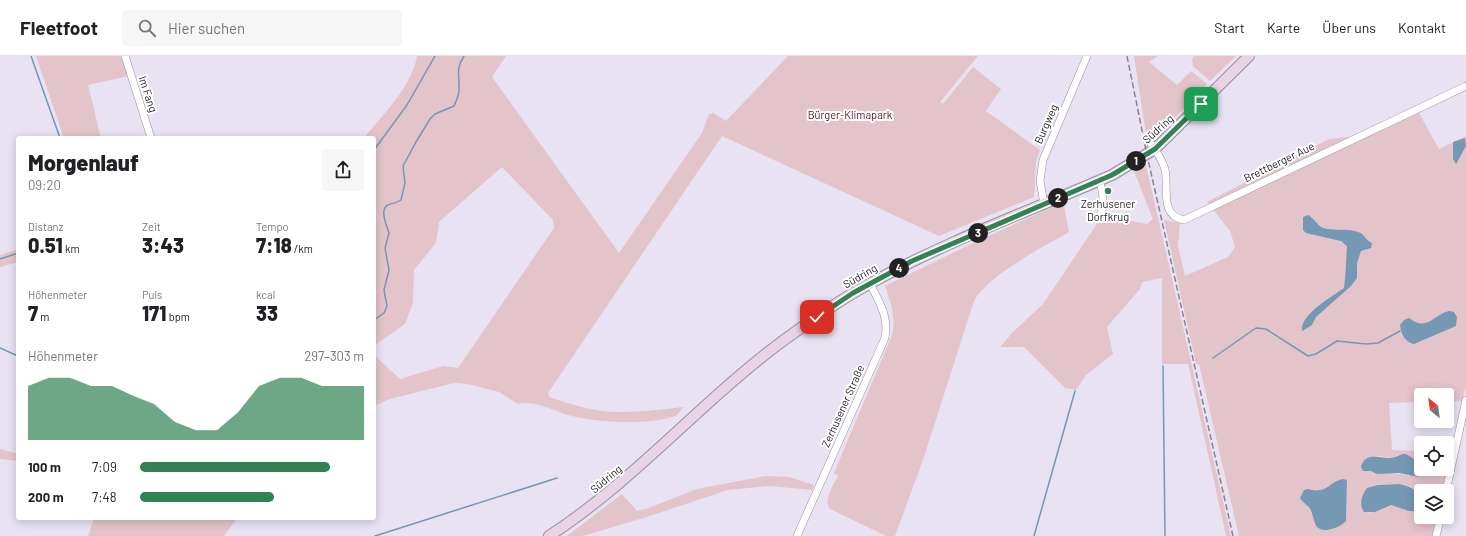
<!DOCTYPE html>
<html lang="de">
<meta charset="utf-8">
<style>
:root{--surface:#fff;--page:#f6f6f6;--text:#202124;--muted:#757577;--line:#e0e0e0;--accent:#328253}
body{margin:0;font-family:Barlow,sans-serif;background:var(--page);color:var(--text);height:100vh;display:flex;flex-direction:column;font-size:15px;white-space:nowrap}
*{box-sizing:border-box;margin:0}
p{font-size:13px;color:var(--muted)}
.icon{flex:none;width:22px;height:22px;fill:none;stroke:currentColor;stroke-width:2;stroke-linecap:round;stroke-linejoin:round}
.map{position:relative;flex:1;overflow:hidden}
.drawer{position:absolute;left:16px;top:80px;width:360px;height:384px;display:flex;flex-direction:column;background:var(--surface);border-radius:4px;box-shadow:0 2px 10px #0003}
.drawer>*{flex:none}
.needle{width:26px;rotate:331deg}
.buttons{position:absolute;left:1414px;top:332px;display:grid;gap:8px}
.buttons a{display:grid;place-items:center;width:40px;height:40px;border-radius:4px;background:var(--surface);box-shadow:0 2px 10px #0003;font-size:20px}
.pin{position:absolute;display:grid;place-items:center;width:34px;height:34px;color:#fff;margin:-17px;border-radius:8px;box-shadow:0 2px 6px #0006}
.km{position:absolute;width:20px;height:20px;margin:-10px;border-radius:50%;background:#222;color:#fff;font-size:11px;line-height:20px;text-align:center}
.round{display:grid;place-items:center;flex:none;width:42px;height:42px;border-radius:4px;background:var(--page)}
.summary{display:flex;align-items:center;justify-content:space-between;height:68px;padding:0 12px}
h1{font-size:22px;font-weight:800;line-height:30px}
.stats{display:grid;grid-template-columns:repeat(3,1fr);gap:6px;height:68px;padding:4px 12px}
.stats div{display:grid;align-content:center}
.stats b{font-size:20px;font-weight:800}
.stats small{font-size:11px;font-weight:400}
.stats p{font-size:11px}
.chart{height:112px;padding:8px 12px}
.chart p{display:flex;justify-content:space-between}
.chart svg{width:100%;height:72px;margin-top:4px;fill:var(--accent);opacity:.7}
ul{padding:0 12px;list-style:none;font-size:13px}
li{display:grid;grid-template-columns:64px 48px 1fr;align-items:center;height:30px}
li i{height:10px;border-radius:5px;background:var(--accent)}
header{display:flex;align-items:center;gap:24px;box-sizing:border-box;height:56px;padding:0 20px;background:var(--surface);border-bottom:1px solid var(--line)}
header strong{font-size:19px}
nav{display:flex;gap:22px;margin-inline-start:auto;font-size:14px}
.search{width:280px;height:36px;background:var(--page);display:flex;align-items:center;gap:10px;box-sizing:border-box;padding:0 14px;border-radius:4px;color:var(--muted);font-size:15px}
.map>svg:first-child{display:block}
.green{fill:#e4c4cb;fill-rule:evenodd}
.water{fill:#7598b4}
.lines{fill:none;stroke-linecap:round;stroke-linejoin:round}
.stream{stroke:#7598b4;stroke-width:1.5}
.minor-casing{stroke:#9690a0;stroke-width:8}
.secondary-casing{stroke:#9690a0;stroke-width:12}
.minor{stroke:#fff;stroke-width:7}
.secondary{stroke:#e8d4e5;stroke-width:10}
.rail{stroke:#88838f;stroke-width:1.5;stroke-dasharray:6 3;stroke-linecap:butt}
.route-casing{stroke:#fff;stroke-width:8}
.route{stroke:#328253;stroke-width:5}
.poi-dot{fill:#328253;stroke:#fff;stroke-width:1.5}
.labels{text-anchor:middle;stroke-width:4;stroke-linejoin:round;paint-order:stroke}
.street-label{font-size:11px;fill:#252229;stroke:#fff}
.park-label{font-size:11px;fill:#51172b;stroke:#fff}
.poi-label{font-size:11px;fill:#252229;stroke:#fff}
</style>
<header>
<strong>Fleetfoot</strong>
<div class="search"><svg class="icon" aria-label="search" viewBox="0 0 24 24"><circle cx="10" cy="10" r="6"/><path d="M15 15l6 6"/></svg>Hier suchen</div>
<nav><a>Start</a><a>Karte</a><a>Über uns</a><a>Kontakt</a></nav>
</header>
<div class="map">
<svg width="1466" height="480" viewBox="0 0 1466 480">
<rect width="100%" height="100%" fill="#e8e2f3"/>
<!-- green -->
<g class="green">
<polygon points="36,0 122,0 129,20 88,29 101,82 64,82"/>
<path d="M417,0H506L492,21L619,197L702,77L709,58L713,57L726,65L788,0H978L940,46L943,48L973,11L1001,33L986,55L1040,94L1036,106L1034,141L939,180L722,80L548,337L549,341C572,349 598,357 622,356C643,356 664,353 684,351C681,354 677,360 673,361C644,369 597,367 568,359C552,354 534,344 518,348L499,336L467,328L454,327L390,343L374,350V299L400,323L443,310L458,312L554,172L553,164L502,111L439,166L436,187L414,214L413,247L405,268L374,290V82H364C383,58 411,32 417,0Z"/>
<polygon points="1134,0 1158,0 1149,6 1177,29 1191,15 1207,28 1167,70 1147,84"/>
<polygon points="1194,0 1236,0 1210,25 1193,10 1192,3"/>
<path d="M1419,57L1439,93L1466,80V331L1462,345L1447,346V339H1421V346L1389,347L1392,394L1421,395V413H1447V395H1452L1442,435H1421V461H1436L1432,480H1239L1199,308H1196L1164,164L1180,167L1178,190L1185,220L1228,201L1235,191L1230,175L1207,146L1329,83L1349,81L1352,85L1382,73L1383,74ZM1402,398L1410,420C1397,416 1384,418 1371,415L1378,400L1391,402ZM1339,424H1347L1346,465L1337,471L1322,473L1307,449L1308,433C1322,436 1328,433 1339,424ZM1399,428L1412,431L1396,449H1391L1368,457L1378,429Z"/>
<polygon points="1145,105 1231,480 1226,480 1188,308 1162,308 1162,222 1142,226 1140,233 1107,271 1113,298 1086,319 1076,334 1065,332 1024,291 1000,291 1013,276 1043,248 1103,159 1147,168 1153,163 1133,113"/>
<path d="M1063,146L1069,176C1043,191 988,219 974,245L923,404L895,480H886L830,453C823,444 833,430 838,420L834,417L892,279C896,261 891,247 885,230L969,189Z"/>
<polygon points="18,193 18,206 0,211 0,199"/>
<polygon points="0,393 18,398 18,405 0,403"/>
<polygon points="765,420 789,421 814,429 812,434 770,430 728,434 650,460 583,480 567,480 622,438 637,455 646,453 697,433"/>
<polygon points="94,462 237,462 224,480 88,480"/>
</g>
<!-- water -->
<g class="water">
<polygon points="1465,82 1466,90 1456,108 1453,103 1453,86"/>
<path d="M1308,159C1314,162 1317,169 1323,172C1330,175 1346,172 1358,176C1364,177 1366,185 1372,187L1371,192L1361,195L1357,207V222L1351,230L1316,261L1312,269L1302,275C1300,258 1332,241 1344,232C1346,218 1346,204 1347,190L1341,185L1306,177L1303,174V161Z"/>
<path d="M1449,255L1454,256L1457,261L1456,270L1414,288C1405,286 1401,278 1400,269L1404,264L1409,262C1427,276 1433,259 1449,255Z"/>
<path d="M1402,398H1406C1416,404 1423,409 1419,421L1399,417L1377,418L1371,415H1363L1361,411C1365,396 1378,402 1389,402C1394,402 1398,400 1402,398Z"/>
<path d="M1343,423L1347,424L1346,465C1341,471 1324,478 1317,471C1314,467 1313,458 1310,453C1307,448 1303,447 1300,442L1304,434L1308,433C1330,438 1327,426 1343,423Z"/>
<path d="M1399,428C1412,431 1418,433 1420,447L1414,455H1409L1391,449L1375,456H1364C1359,448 1361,440 1367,432L1378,429Z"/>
</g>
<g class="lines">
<!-- stream -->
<g class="stream">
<polyline points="31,0 60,82"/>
<polyline points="374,94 407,49 435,0"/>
<polyline points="0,203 18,197"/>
<path d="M374,264L384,257L387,250L384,234L389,214L385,192L389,177C387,171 379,153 388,149C393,147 397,147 401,144L405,127L403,110L416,86L430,63L435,58L454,50C456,45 459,40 459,34C460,19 455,14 464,0"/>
<polyline points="0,292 18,300"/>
<polyline points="1213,302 1256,272 1266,273 1308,300 1316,298 1337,285 1366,288 1378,287 1400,275"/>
<polyline points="1163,310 1165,480"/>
<polyline points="375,480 557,422"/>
<polyline points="1034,480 1075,335"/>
</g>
<defs>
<g id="minor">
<polyline points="125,0 151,82"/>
<path d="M1151,88C1157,96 1162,104 1165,113C1169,131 1159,160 1184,164L1466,30"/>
<polyline points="1044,148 1040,125 1043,104 1087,0"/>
<path d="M1099,162C1105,149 1104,137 1099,124"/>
<polyline points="1446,435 1466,344"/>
<path d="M797,480L885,282C889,259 879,247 870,227"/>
<polyline points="1436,480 1441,461"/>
</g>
<path id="secondary" d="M549,480C634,425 700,347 780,287C809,266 839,244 871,227C947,185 1032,154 1112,119L1155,93L1249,0"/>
</defs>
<!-- minor casing -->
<use href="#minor" class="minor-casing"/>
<!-- secondary casing -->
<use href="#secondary" class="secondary-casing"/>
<!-- minor -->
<use href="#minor" class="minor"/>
<!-- secondary -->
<use href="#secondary" class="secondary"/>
<!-- rail -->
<polyline class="rail" points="1127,0 1147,99 1233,480"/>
</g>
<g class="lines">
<defs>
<polyline id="route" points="817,261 853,237 912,205 1112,119 1155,93 1201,48"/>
</defs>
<!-- route casing -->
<use href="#route" class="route-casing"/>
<!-- route -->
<use href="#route" class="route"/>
</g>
<!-- markers -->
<circle class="poi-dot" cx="1108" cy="135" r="4"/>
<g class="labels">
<!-- street labels -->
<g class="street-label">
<text transform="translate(148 38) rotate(72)" y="4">Im Fang</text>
<text transform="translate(1046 68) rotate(-66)" y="4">Burgweg</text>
<text transform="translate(1158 73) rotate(-42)" y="4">Südring</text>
<text transform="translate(1279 106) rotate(-26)" y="4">Brettberger Aue</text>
<text transform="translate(860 220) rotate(-30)" y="4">Südring</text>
<text transform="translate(843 350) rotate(-66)" y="4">Zerhusener Straße</text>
<text transform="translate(606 423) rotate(-40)" y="4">Südring</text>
</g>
<!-- park labels -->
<g class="park-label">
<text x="850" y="63">Bürger-Klimapark</text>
</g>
<!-- poi labels -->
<g class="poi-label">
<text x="1108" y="152">Zerhusener<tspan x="1108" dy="13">Dorfkrug</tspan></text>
</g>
</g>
</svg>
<div class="buttons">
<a><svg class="needle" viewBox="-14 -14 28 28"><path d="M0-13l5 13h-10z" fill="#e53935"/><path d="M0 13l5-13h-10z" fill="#757577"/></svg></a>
<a><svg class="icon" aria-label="locate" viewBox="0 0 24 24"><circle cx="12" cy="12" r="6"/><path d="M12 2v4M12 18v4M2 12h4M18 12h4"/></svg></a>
<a><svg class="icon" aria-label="layers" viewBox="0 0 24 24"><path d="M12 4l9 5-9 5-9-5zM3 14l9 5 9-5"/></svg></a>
</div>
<div class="pin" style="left:1201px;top:48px;background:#1e9e55"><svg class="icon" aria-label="arrive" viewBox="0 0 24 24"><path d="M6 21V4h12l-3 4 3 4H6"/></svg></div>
<div class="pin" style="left:817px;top:261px;background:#d93025"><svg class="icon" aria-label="check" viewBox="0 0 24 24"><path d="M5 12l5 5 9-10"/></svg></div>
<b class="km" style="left:1136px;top:105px">1</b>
<b class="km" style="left:1058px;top:142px">2</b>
<b class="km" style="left:978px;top:177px">3</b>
<b class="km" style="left:899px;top:212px">4</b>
<section class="drawer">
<div class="summary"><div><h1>Morgenlauf</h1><p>09:20</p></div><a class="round"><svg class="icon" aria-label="share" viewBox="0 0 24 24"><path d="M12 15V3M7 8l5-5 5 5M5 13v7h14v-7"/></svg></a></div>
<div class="stats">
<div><p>Distanz</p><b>0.51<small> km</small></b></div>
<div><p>Zeit</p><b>3:43</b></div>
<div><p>Tempo</p><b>7:18<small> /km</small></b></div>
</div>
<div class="stats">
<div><p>Höhenmeter</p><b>7<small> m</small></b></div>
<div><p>Puls</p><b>171<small> bpm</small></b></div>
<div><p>kcal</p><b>33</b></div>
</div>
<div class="chart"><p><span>Höhenmeter</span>297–303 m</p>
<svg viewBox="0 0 160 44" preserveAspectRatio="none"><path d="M0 44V11L10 6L20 6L30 11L40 11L50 17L60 22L70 33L80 38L90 38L100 27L110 11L120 6L130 6L140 11L150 11L160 11V44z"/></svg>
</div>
<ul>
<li><b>100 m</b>7:09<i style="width:85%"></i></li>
<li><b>200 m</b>7:48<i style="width:60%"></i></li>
</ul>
</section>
</div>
